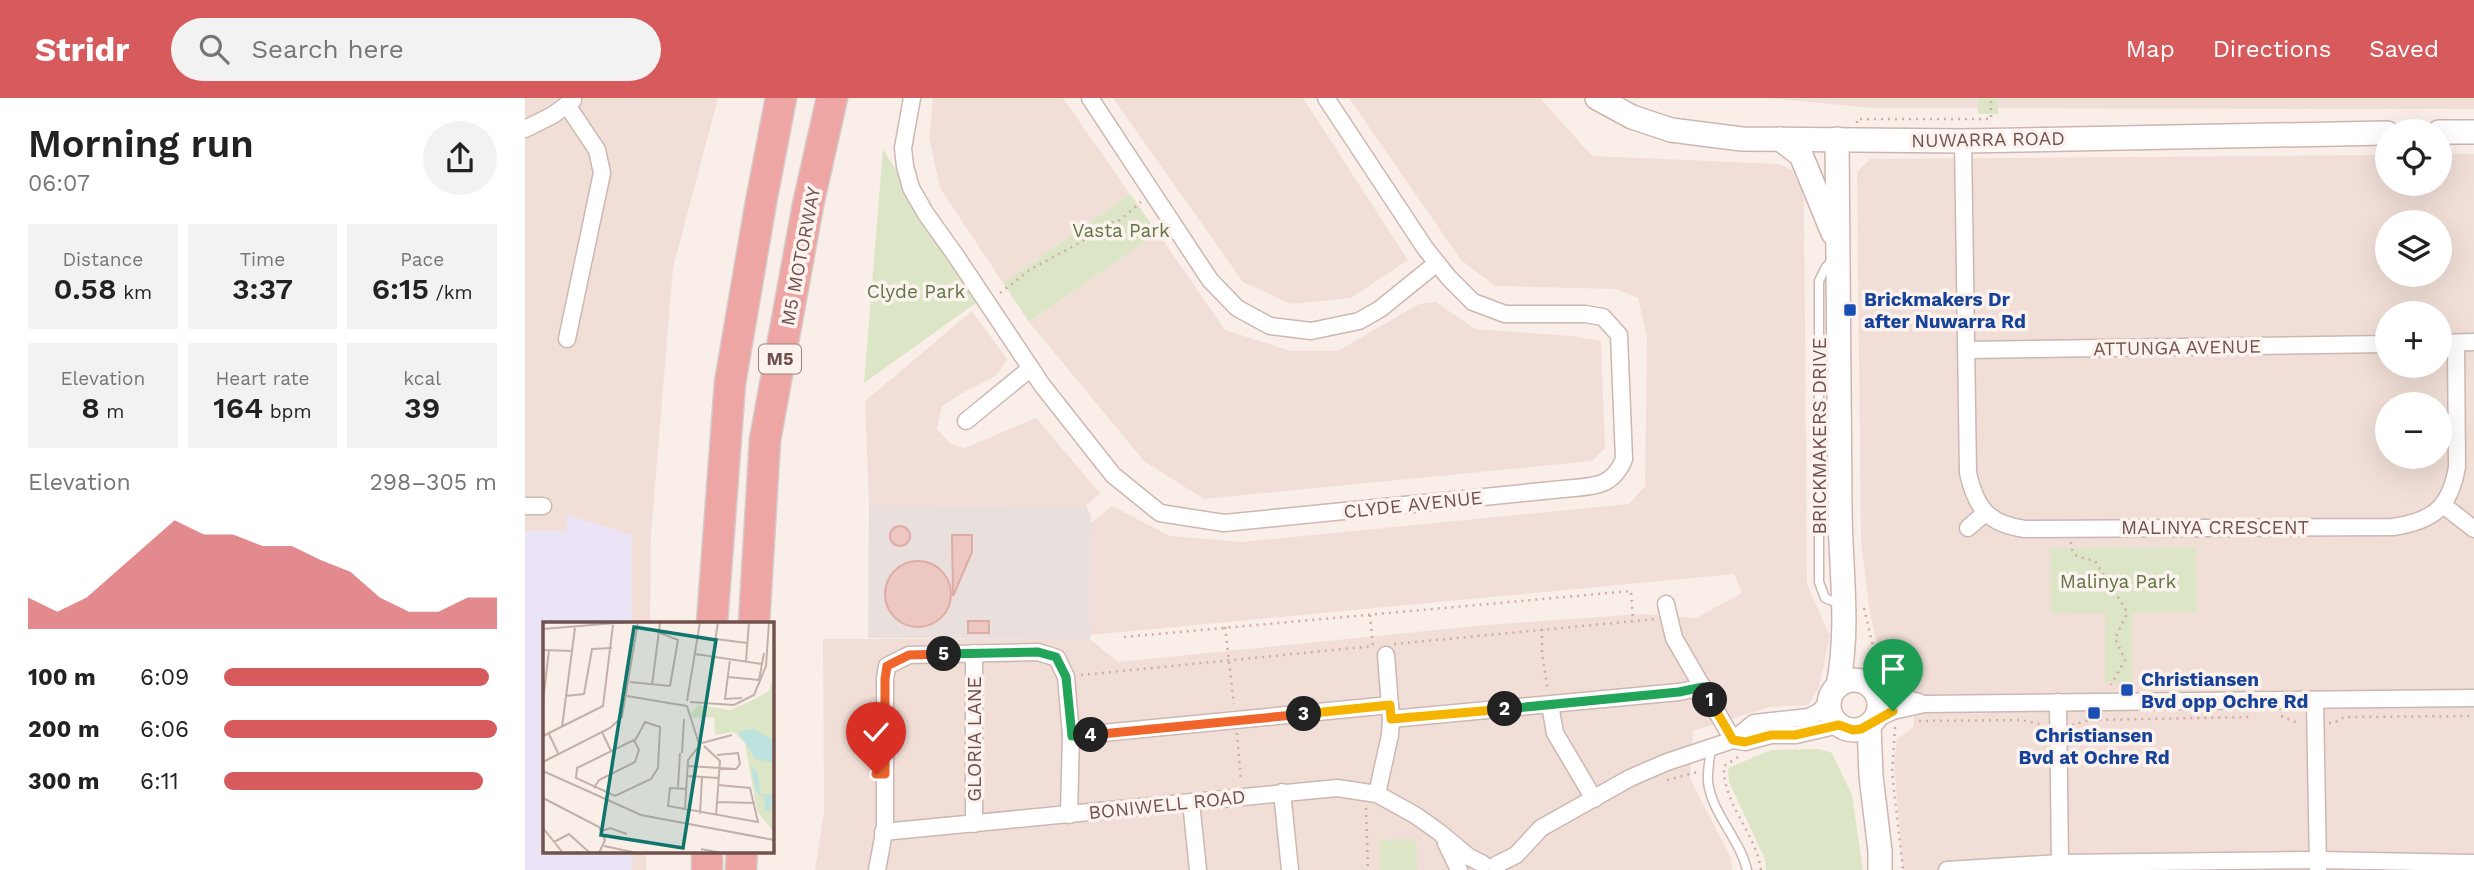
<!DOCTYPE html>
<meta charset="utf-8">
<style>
:root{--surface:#fff;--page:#f2f2f2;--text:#222;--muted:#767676;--accent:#d75a5d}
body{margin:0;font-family:"Work Sans",sans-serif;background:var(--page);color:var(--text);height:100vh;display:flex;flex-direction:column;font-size:26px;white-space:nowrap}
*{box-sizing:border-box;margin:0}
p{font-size:23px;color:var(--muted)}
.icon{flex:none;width:38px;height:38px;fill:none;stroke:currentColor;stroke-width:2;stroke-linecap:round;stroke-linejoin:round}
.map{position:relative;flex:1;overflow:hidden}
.side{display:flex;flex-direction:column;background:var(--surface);width:525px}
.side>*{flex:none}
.tools{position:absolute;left:1850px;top:21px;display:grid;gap:14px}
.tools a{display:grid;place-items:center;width:77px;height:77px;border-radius:50%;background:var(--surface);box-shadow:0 7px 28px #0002;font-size:35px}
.pin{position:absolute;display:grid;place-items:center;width:60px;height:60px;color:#fff;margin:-72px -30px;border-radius:50% 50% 50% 0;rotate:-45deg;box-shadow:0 0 7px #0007}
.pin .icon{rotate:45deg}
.km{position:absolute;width:35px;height:35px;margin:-18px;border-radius:50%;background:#222;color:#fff;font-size:19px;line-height:35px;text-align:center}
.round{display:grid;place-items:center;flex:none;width:74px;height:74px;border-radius:37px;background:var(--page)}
.headline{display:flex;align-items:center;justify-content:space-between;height:119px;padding:0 28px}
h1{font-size:38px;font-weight:600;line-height:52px}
.figures{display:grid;grid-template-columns:repeat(3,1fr);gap:10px;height:119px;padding:7px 28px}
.figures div{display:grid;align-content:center;border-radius:0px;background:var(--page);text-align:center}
.figures b{font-size:30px;font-weight:600}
.figures small{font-size:19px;font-weight:400}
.figures p{font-size:19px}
.chart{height:196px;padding:14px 28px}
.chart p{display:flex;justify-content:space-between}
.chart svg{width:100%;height:126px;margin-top:7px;fill:var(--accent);opacity:.7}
ul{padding:0 28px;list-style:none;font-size:23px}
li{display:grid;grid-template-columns:112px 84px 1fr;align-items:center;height:52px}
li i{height:18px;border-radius:9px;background:var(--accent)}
header{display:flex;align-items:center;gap:42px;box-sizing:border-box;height:98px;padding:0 35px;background:var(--accent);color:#fff}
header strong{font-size:33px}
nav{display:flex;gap:38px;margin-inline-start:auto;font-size:24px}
.search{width:490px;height:63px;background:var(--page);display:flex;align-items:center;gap:18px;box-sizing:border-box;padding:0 24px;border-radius:38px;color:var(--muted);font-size:26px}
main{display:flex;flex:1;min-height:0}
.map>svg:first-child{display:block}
.residential{fill:#f1dfd7;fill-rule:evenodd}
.industrial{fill:#e9e0de}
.education{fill:#ebe4f7}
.green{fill:#dce6c7}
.building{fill:#edc8c2;stroke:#deaca4;stroke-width:2}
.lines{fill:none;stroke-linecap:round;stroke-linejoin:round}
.lane-casing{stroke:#cdb7b2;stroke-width:11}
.street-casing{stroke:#cdb7b2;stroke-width:19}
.secondary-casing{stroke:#cfb5b0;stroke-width:26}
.highway-casing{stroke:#d5cbca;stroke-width:33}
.path{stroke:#d2aba5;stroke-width:2.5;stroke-dasharray:2 5;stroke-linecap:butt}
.lane{stroke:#fff;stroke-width:8}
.street{stroke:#fff;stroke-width:16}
.secondary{stroke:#fff;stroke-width:23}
.highway{stroke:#eea6a5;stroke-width:30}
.split-1-casing{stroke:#fff;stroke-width:14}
.split-2-casing{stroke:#fff;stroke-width:14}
.split-3-casing{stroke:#fff;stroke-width:14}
.split-4-casing{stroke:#fff;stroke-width:14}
.split-5-casing{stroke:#fff;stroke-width:14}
.split-6-casing{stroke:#fff;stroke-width:14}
.split-1{stroke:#f5b400;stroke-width:9}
.split-2{stroke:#22a559;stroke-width:9}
.split-3{stroke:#f5b400;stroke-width:9}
.split-4{stroke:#f0652b;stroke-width:9}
.split-5{stroke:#22a559;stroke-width:9}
.split-6{stroke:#f0652b;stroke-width:9}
.transit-dot{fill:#1a4fb4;stroke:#fdf3ee;stroke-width:2.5}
.labels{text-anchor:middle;stroke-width:7;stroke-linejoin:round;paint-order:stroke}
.shield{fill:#fdf3ee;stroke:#9c827e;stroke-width:2}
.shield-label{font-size:18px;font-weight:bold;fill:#72524e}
.street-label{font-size:19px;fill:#72524e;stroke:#fdf3ee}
.park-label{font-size:19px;fill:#617648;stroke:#fdf3ee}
.transit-label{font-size:19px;font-weight:bold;fill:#164399;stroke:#fdf3ee;text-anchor:start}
.inset-road{fill:none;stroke:#c4b0aa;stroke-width:2}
.view{fill:#0f766e;fill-opacity:0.15;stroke:#0f766e;stroke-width:3.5}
.inset-edge{fill:none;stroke:#72524e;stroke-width:3.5}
</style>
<header>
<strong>Stridr</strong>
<div class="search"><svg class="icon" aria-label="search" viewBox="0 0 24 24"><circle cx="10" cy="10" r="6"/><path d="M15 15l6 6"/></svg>Search here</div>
<nav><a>Map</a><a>Directions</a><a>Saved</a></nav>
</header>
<main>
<section class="side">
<div class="headline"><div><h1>Morning run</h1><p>06:07</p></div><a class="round"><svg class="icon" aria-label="share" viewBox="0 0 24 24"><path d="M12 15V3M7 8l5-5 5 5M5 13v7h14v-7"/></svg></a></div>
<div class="figures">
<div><p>Distance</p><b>0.58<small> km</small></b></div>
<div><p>Time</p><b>3:37</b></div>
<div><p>Pace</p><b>6:15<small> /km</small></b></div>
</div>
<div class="figures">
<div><p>Elevation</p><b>8<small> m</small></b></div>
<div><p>Heart rate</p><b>164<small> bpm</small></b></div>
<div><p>kcal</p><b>39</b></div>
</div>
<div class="chart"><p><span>Elevation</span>298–305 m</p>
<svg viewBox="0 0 160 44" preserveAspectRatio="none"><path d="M0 44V33L10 38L20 33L30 24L40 15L50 6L60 11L70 11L80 15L90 15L100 20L110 24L120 33L130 38L140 38L150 33L160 33V44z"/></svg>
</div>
<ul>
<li><b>100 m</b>6:09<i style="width:97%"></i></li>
<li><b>200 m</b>6:06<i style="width:100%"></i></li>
<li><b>300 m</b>6:11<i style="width:95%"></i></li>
</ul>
</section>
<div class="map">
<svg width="1949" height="772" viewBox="0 0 1949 772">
<rect width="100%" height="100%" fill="#faeee8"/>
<!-- residential -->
<g class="residential">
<polygon points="0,0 193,0 148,170 126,436 125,525 19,525 19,753 121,753 121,772 0,772"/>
<polygon points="408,0 538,0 605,96 478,185 415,90 404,40"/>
<polygon points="588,0 778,0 883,162 826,200 766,206 718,184"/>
<polygon points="824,0 1015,0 1067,58 1254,66 1267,72 1276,90 1279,103 1282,486 1305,538 1294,589 1283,607 1244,609 1168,633 1165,681 1206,760 1207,772 290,772 299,715 298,541 565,541 593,564 961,527 1117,516 1171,520 1217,495 1209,476 565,537 566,425 587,408 645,438 716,444 1104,406 1120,388 1122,239 1113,200 1091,191 970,188 936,162"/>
<polygon points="1241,0 1949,0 1949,11 1348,10"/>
<path d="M1915,56H1949V772H1378L1369,664L1372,641L1389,629L1386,581L1365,572L1355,558L1345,516L1336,444L1332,74L1345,61L1862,57V86H1914ZM1862,124H1914V177H1862ZM1862,215H1914V268H1862ZM1862,306H1914V359H1862Z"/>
<polygon points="633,135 700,232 766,253 813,253 894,206 911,204 950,231 1046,238 1076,243 1080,350 1067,363 679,401 619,363 504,224"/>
<polygon points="447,213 482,261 472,277 432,298 417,308 412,331 426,346 440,350 511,320 575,395 561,408 344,407 340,303"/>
</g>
<!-- industrial -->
<polygon class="industrial" points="344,407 561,408 566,417 565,541 343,540"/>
<!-- education -->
<polygon class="education" points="42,417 107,437 107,525 19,525 19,753 107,753 107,772 0,772 0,433 41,433"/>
<!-- green -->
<g class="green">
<rect x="1453" y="0" width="20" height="16"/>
<polygon points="358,51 451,205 339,285"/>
<polygon points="605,96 633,135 504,224 478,185"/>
<polygon points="1671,449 1672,514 1607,515 1607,584 1580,584 1580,516 1526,515 1525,450"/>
<polygon points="1294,651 1307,655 1327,697 1338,772 1241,772 1240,761 1204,684 1203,670 1246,652"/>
<polygon points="891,741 892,772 855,772 854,742"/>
</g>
<!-- building -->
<g class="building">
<circle cx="375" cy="438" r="10"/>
<polygon points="427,437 447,437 447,454 428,498"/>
<circle cx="393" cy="496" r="33"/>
<rect x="443" y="523" width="21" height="12"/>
</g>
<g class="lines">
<defs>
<g id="lane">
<polyline points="1307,163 1301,169 1294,183 1294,484 1300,500 1317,507"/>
<path d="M1186,650C1185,661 1182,674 1183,684C1187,716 1215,741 1222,772"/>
</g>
<g id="street">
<path d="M387,0L378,50L380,68L386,90L401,116L431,158L517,287L588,377L635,415L699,425L1038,391C1066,388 1087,391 1099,361L1094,237L1078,219L1060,216H980L948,204L924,180L900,150L801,0"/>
<polyline points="565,0 685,182 712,210 745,228 786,233 834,223 855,211 912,165"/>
<polyline points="42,7 72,52 77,75 42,241"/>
<polyline points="0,31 28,17 48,2"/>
<path d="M1438,43L1443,375C1451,410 1463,426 1500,431L1868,429C1908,423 1925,410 1932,369L1931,245"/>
<polyline points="1914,245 1949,244"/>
<polyline points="1442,252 1862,246"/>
<polyline points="441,323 506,270"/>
<polyline points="1918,407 1949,431"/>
<polyline points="0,408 18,408"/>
<polyline points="1443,430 1460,415"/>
<polyline points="1141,506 1149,540 1208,642"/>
<polyline points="449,555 449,726"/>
<polyline points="1349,593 1394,604"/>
<polyline points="1790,602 1793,771"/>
<polyline points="1533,604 1535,765"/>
<polyline points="1025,607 1030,635 1069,701"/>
<polyline points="866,621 1154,594 1178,589"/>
<polyline points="1349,622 1368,613 1399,606 1949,600"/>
<polyline points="546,638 865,607"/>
<polyline points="1208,642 1220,644 1246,637 1271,637 1314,627"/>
<polyline points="757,694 765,772"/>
<polyline points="852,696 865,637 866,621 861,557"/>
<polyline points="666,704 673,772"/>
<polyline points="358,734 812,690 852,696 890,717 914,734 944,759 958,766"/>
<polyline points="921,745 934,772"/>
<polyline points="971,767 991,757 1016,730 1105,680 1142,664 1208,642 1229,625 1284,619 1294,614 1305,602"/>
<polyline points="352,772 360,729 360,581 362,568 384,557 513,554 532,560 541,579 546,638 544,717"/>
<polyline points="1422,772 1535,765 1793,762 1949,765"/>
</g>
<g id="secondary">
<polyline points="1072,0 1107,19 1146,32 1217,41 1438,43 1862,35"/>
<polyline points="1914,34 1949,34"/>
<polyline points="1255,41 1276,57 1308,135"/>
<path d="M1312,41C1313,163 1314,285 1315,408C1315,468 1325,527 1313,588"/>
<circle cx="1329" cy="607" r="25"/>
<polyline points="1344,627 1346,678 1355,753 1355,772"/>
</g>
<g id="highway">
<polyline points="187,525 205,285 236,104 256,0"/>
<polyline points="229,525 240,342 283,107 307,0"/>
<polyline points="182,753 182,772"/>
<polyline points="216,772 217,753"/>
</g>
</defs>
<!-- lane casing -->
<use href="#lane" class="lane-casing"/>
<!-- street casing -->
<use href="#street" class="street-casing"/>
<!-- secondary casing -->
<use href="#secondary" class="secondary-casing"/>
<!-- highway casing -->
<use href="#highway" class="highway-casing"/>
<!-- path -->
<g class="path">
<polyline points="1332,25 1332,21 1466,21 1466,0"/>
<polyline points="475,195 506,171 558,143 565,135 578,127 595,122 616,104"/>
<path d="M1546,444C1546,461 1557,459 1570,463L1600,510L1602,516L1590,540L1600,562L1586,587"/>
<polyline points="1339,510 1351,561 1366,581"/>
<polyline points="845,517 848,548"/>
<polyline points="700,529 709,606"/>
<polyline points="1017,531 1017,556 1023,593"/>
<polyline points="599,539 1106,493 1108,522"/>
<polyline points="869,546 1131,521"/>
<polyline points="556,577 849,548"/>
<polyline points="1756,618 1775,626"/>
<polyline points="1394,623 1496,622 1519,627"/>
<polyline points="1804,625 1809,625 1819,619 1949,618"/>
<polyline points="1547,627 1565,622 1728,619"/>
<polyline points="1370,629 1367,674 1378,772"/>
<polyline points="712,635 716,684"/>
<path d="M1213,659L1199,668C1197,705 1231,735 1236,772"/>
<polyline points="1142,682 1173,674"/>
<polyline points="841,710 843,772"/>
</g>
<!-- lane -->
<use href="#lane" class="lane"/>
<!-- street -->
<use href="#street" class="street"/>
<!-- secondary -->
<use href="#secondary" class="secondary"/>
<!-- highway -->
<use href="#highway" class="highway"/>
</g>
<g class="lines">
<defs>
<polyline id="split-1" points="1185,602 1208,642 1220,644 1246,637 1270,637 1314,627 1328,632 1336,631 1368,613"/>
<polyline id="split-2" points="980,611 1154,594 1178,589 1185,602"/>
<polyline id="split-3" points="779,616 865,607 866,621 980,611"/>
<polyline id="split-4" points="566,637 779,616"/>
<polyline id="split-5" points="419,556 513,554 531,559 541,579 547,638 566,637"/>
<polyline id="split-6" points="351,676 360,676 360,581 362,568 384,557 419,556"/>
</defs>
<!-- split-1 casing -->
<use href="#split-1" class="split-1-casing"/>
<!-- split-2 casing -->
<use href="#split-2" class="split-2-casing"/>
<!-- split-3 casing -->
<use href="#split-3" class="split-3-casing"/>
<!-- split-4 casing -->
<use href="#split-4" class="split-4-casing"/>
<!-- split-5 casing -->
<use href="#split-5" class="split-5-casing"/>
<!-- split-6 casing -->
<use href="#split-6" class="split-6-casing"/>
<!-- split-1 -->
<use href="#split-1" class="split-1"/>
<!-- split-2 -->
<use href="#split-2" class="split-2"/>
<!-- split-3 -->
<use href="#split-3" class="split-3"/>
<!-- split-4 -->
<use href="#split-4" class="split-4"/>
<!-- split-5 -->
<use href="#split-5" class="split-5"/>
<!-- split-6 -->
<use href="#split-6" class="split-6"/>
</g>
<!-- markers -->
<g class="transit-dot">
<rect x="1318" y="205" width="14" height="14" rx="3.5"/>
<rect x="1595" y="585" width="14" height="14" rx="3.5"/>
<rect x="1562" y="608" width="14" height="14" rx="3.5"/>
</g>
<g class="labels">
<!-- shield labels -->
<rect class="shield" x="234" y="246.5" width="42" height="29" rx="5"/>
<g class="shield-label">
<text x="255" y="267">M5</text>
</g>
<!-- street labels -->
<g class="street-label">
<text transform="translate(1463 41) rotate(-1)" y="7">NUWARRA ROAD</text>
<text transform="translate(275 158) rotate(-79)" y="7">M5 MOTORWAY</text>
<text transform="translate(1652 249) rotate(-1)" y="7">ATTUNGA AVENUE</text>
<text transform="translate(1294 338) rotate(-90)" y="7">BRICKMAKERS DRIVE</text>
<text transform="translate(888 406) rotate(-6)" y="7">CLYDE AVENUE</text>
<text x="1690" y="436">MALINYA CRESCENT</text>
<text transform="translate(449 641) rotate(-90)" y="7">GLORIA LANE</text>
<text transform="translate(642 706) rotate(-6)" y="7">BONIWELL ROAD</text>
</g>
<!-- park labels -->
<g class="park-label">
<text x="596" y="139">Vasta Park</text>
<text x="391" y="200">Clyde Park</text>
<text x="1593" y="490">Malinya Park</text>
</g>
<!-- transit labels -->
<g class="transit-label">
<text x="1339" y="208">Brickmakers Dr<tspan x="1339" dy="22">after Nuwarra Rd</tspan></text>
<text x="1616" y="588">Christiansen<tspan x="1616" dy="22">Bvd opp Ochre Rd</tspan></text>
<text x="1569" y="644" text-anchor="middle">Christiansen<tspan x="1569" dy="22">Bvd at Ochre Rd</tspan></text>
</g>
</g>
<!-- overview -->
<g transform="translate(18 524)">
<rect width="231" height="231" fill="#faeee8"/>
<path d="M231,53V210L214,189L202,121L191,110L172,113L171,95L150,96L148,91L155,83L187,88L210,78L226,69Z" fill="#dce6c7"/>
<path d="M211,107L231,118V141L213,137L197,114L196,109ZM208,143L215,152L217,172L230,173L226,191L221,187L222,176L213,170Z" fill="#bee2de"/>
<path class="inset-road" d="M0,7L85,0M117,11L135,18L127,64M173,17L204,21M0,28L29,29M152,32L219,42M187,37L182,77L199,76M203,39L206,0M185,55L216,58L221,31M87,60L127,64M109,63L117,1M22,74L41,72L49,27L69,26M84,74L144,84M164,74L175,0M144,79L157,0M0,80L6,28M147,80L191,83L211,73L223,44L226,0M144,84L156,122M102,100L117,105L115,146L108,157L72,174L33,156L34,146L93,117ZM19,105L32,6M59,110L68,129M6,112L15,131M0,114L60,84L70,3M159,121L189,113M161,124L177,139L173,194M139,131L141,97M0,140L67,106L79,95L95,0M145,144L193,147L197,142L195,131L174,133M0,149L98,193L231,218M144,154L176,156M135,165L137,131M51,166L56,158L92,140L96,128L91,118M144,167L127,166L125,184L215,200L207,166L175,163M0,176L56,205L62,218L56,231M174,180L212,181M142,187L145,138L156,124M157,192L159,155M0,206L20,231M59,209L67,206L84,212M11,220L26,212L47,231M61,224L94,231M158,227L179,231"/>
<path class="view" d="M91,5L173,18L140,226L58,213Z"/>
<rect width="231" height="231" class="inset-edge"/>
</g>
</svg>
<div class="tools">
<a><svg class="icon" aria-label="locate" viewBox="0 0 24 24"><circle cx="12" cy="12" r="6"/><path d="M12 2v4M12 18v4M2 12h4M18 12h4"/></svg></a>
<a><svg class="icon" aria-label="layers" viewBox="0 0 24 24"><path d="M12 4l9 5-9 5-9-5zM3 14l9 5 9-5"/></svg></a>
<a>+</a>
<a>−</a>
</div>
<div class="pin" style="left:1368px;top:613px;background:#1e9e55"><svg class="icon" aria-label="arrive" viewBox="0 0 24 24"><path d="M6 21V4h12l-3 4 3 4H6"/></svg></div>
<div class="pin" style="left:351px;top:676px;background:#d93025"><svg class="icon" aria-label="check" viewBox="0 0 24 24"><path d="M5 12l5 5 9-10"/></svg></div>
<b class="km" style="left:1185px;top:602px">1</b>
<b class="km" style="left:980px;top:611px">2</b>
<b class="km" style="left:779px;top:616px">3</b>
<b class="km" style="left:566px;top:637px">4</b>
<b class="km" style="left:419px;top:556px">5</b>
</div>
</main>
